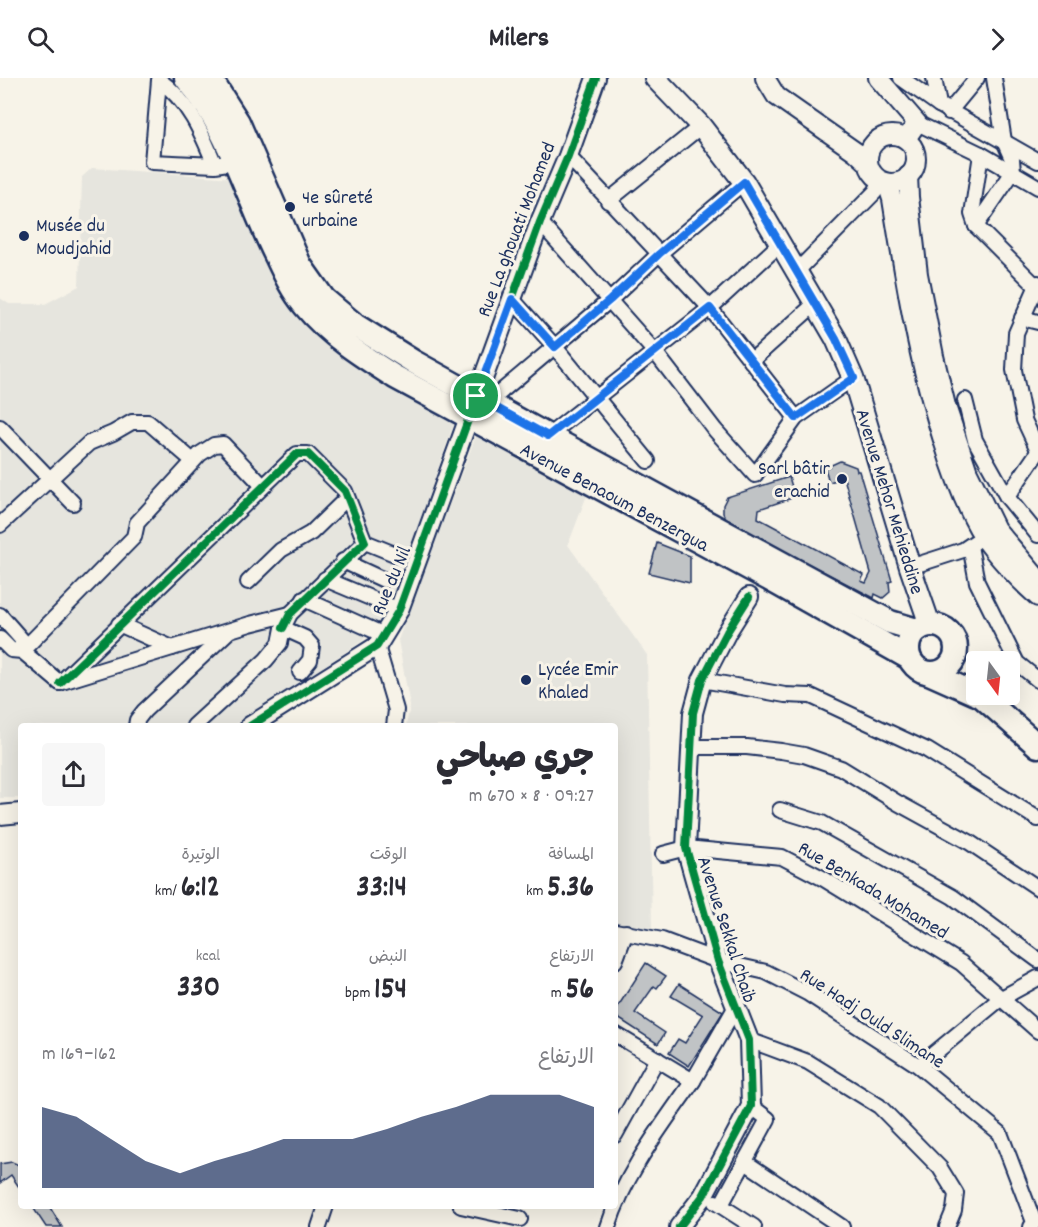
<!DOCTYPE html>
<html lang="ar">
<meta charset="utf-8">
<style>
:root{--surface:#fff;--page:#f7f7f7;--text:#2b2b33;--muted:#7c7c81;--accent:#1b2f5e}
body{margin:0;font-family:Dekko,"Playpen Sans Arabic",sans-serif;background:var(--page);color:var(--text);direction:rtl;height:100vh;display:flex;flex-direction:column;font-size:22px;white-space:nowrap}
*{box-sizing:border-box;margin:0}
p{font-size:20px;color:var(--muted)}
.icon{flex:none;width:33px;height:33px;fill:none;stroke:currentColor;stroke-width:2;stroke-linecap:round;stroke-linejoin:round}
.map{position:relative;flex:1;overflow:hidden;direction:ltr}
.side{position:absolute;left:18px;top:645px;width:600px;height:486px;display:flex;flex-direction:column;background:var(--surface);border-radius:6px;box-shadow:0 6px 24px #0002;direction:rtl}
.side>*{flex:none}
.needle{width:39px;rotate:165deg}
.tools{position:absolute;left:966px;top:573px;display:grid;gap:12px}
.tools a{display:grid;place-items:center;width:54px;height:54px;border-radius:6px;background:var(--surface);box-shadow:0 6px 24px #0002;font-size:30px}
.pin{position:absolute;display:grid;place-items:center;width:51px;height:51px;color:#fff;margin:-26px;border:3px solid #fff;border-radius:50%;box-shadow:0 2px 6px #0007}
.round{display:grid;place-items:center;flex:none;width:63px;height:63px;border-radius:6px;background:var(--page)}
.overview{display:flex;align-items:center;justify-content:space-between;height:102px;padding:0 24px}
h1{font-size:33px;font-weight:800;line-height:45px}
.metrics{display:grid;grid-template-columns:repeat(3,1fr);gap:9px;height:102px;padding:6px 24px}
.metrics div{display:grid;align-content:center}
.metrics b{font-size:30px;font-weight:800}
.metrics small{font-size:16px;font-weight:400}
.metrics p{font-size:16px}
.chart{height:168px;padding:12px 24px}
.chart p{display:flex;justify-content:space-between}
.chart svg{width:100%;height:108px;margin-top:6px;fill:var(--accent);opacity:.7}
header{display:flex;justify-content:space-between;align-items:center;height:78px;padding:0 24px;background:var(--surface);font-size:27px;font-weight:800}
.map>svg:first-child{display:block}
.built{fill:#e6e5de}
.building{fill:#c0c3c5;stroke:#1b2f5e;stroke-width:1.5}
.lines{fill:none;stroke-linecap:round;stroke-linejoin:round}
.minor-casing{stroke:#1b2f5e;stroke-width:18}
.tertiary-casing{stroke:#1b2f5e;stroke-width:22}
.secondary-casing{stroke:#1b2f5e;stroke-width:24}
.primary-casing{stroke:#1b2f5e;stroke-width:27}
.minor{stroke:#f7f3e8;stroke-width:14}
.tertiary{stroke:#f7f3e8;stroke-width:18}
.secondary{stroke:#f7f3e8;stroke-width:20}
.primary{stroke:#f7f3e8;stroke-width:22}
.cycleway-casing{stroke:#f7f3e8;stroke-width:11}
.cycleway{stroke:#00873e;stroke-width:8}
.route-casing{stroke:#fff;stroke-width:12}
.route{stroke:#1a73e8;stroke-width:8}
.poi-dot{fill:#1b2f5e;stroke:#f7f3e8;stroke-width:2}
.labels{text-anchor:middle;stroke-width:6;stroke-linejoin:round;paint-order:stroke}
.poi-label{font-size:20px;fill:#1b2f5e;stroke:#f7f3e8;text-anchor:start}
.street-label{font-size:20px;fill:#1b2f5e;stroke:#f7f3e8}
</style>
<header><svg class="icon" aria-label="forward" viewBox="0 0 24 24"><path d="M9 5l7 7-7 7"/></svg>Milers<svg class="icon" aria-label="search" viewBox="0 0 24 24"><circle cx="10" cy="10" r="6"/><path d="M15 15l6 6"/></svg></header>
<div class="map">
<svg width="1038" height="1149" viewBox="0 0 1038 1149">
<rect width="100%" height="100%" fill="#f7f3e8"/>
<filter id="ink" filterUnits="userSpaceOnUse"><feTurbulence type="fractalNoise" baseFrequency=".0167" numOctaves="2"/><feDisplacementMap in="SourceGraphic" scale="12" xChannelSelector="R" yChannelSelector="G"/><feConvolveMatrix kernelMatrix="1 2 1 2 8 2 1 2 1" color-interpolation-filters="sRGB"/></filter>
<g filter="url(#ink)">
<!-- built -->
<g class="built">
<polygon points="92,90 234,100 293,220 455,342 387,536 362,563 233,648 21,648 21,720 0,720 0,220 9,226 45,226 79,208 82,99"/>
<polygon points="477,355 587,417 568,467 647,577 652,850 615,846 615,648 406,648 410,628 398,562"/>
</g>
<!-- building -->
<g class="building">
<polygon points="840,383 856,389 857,393 859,393 892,503 889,504 890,514 883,520 875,516 874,520 727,443 723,435 723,427 727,419 789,399 795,419 759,431 758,440 864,497 861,503 866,505 871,495 844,400 829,404 825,390"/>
<polygon points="657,465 690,478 690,505 649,495"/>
<polygon points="646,885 666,898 657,910 654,908 635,935 665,955 658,966 615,938 615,933"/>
<polygon points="679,906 723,934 689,988 669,975 678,961 685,965 703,937 671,918"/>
<polygon points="12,1084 21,1088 21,1112 11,1097 0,1105 0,1086"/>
<polygon points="32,1128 49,1128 62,1149 46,1149"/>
</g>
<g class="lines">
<defs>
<g id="minor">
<polyline points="901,0 939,27 1038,83"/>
<polyline points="934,0 939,27"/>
<polyline points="949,34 977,0"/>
<polyline points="917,45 981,76 1038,109"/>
<polyline points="981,76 972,136 976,148 1036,208"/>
<polyline points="568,78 710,230 796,340"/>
<path d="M215,87C202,55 188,22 159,2L152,84L215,87L234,84"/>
<polyline points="608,123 701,48"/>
<polyline points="540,144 655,274 715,352 755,397 796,340 853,300"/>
<polyline points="976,148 1013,94 1012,81 1004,63 994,0"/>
<polyline points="797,193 875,114 881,103"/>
<polyline points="1038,205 1016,255 1014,292 1024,342 1038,372"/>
<polyline points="512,221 555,269 648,383"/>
<polyline points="1022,240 1038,244"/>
<polyline points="751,283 816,225"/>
<polyline points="965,322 975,362 1007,419 1038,457"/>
<polyline points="484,328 610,222 659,176 744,104"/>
<polyline points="0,349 73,425"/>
<polyline points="548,358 710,230 780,166"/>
<polyline points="1007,419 1038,374"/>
<polyline points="0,447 89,365 113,355 132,344 148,344 193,383"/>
<polyline points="365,464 397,477"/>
<polyline points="970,468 977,504 1017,585 1038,602"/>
<polyline points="343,483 384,502"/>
<polyline points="910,489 963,472 975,464"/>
<polyline points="325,501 399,532"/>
<polyline points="248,504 281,472 311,455 347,420"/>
<polyline points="304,521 384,557"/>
<polyline points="0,537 22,562 22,573"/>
<polyline points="119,546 172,570"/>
<polyline points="0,561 11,572 22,573 60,605"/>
<polyline points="377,568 396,632 394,648"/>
<polyline points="22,573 134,459 137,445 200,376 214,367 223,366 263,408"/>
<polyline points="702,602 785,617 811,618 927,672 1038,741"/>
<polyline points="62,604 250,546 290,536"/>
<polyline points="60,605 297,376 308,376 345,413 365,464 290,536 283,550"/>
<polyline points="136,648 137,642 144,633 228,554"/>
<polyline points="194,648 266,582 280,565 283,550 305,560 312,568 310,582 300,594"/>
<polyline points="690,669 747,669 781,673 804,677 841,690 898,725 969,764 1038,810"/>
<polyline points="780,732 822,745 953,819 1038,882"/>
<polyline points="663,776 686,770 782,779 824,801 961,885 1038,953"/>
<polyline points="615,853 662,862 718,883 766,894 807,915 919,988 1000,1055 1034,1144 1031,1149"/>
<polyline points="615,883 626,854"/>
<polyline points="615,956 693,1003 735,930"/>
<polyline points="749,962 808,984 879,1028 940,1090 956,1116 954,1132 947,1149"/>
<polyline points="919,988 1000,921 1038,900"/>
<polyline points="615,1057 657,981"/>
<polyline points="745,1084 842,1149"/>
<polyline points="715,1124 754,1149"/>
<polyline points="721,1127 768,1041 751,1028"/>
<polyline points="461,1128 520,1141"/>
<polyline points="319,1149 326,1128"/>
<path d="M608,1149C625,1095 661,1049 693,1003"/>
</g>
<g id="tertiary">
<polyline points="765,0 776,18 856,74 868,85"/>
<polyline points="878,0 917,45 906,61"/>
<circle cx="892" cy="81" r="24"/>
<polyline points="908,98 909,119 918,196 934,278 946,328 968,394 996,451 1038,501"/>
<path d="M887,105L892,121C905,202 918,283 943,362C953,395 965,429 983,458C996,478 1021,504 1038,519"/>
<polyline points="250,648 377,568 399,532 540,144 568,78 596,0"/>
<polyline points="0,737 21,735"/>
<polyline points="679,1149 703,1118 751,1028 749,962 718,883 686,770 693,635 702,602 727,554 749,519"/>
</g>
<polyline id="secondary" points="655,0 701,48 744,104 836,261 853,300 910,489 930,547"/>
<g id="primary">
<path d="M186,0C230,51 247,121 277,180C285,197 293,214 305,228C330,258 362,278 395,299L778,506L909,580"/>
<polyline points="210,0 238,44 300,187 324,221 355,247 414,284 548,358 890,544 917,552"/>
<circle cx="932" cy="571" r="24"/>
<polyline points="931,596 976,616"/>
<polyline points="979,616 1038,668"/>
</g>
</defs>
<!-- minor casing -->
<use href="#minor" class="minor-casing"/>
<!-- tertiary casing -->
<use href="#tertiary" class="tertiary-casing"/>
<!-- secondary casing -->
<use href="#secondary" class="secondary-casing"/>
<!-- primary casing -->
<use href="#primary" class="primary-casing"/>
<!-- minor -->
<use href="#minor" class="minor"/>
<!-- tertiary -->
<use href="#tertiary" class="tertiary"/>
<!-- secondary -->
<use href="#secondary" class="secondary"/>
<!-- primary -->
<use href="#primary" class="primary"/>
<defs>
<g id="cycleway">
<polyline points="60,605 297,376 308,376 345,413 365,464 290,536 283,550"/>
<polyline points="250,648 377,568 399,532 540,144 568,78 596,0"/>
<polyline points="679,1149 703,1118 751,1028 749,962 718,883 686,770 693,635 702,602 727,554 749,519"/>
</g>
</defs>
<!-- cycleway casing -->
<use href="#cycleway" class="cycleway-casing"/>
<!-- cycleway -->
<use href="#cycleway" class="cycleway"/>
</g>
</g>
<g class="lines" filter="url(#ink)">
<defs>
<polygon id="route" points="744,104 836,261 854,300 796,340 710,230 548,358 488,325 469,339 512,221 555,269 610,222 659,176"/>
</defs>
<!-- route casing -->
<use href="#route" class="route-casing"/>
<!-- route -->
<use href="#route" class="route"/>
</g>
<!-- markers -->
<g class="poi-dot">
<circle cx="290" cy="129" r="6"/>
<circle cx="24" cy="158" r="6"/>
<circle cx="842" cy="401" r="6"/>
<circle cx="526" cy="602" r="6"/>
</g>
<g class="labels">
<!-- poi labels -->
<g class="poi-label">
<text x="302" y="125">4e sûreté<tspan x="302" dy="23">urbaine</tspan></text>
<text x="36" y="153">Musée du<tspan x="36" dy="23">Moudjahid</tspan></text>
<text x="830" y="396" text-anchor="end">Sarl bâtir<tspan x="830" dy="23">erachid</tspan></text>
<text x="538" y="597">Lycée Emir<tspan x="538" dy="23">Khaled</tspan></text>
</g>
<!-- street labels -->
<g class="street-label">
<text transform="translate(515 151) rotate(-69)" y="7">Rue La ghouati Mohamed</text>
<text transform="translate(615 418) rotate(28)" y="7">Avenue Benaoum Benzergua</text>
<text transform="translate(891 423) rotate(73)" y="7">Avenue Mehor Mehieddine</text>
<text transform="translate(390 502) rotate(-67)" y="7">Rue du Nil</text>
<text transform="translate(874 811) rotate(31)" y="7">Rue Benkada Mohamed</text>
<text transform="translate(728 851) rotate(72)" y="7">Avenue Sekkal Chaib</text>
<text transform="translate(873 939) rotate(33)" y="7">Rue Hadj Ould Slimane</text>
</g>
</g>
</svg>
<div class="tools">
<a><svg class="needle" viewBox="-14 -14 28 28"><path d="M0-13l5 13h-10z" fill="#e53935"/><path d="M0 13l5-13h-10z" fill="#7c7c81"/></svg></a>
</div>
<div class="pin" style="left:476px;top:318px;background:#1e9e55"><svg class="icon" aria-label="arrive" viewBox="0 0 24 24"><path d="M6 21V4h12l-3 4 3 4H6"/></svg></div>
<section class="side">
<div class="overview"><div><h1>جري صباحي</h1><p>09:27 · 8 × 670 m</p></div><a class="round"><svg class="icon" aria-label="share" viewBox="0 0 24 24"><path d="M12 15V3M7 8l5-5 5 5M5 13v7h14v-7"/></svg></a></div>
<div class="metrics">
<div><p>المسافة</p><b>5.36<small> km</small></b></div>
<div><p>الوقت</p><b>33:14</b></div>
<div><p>الوتيرة</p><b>6:12<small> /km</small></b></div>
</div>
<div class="metrics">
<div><p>الارتفاع</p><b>56<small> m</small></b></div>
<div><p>النبض</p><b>154<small> bpm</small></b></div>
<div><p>kcal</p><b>330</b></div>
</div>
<div class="chart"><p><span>الارتفاع</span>162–169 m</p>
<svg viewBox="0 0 160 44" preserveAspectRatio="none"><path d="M0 44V11L10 15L20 24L30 33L40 38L50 33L60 29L70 24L80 24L90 24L100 20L110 15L120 11L130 6L140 6L150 6L160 11V44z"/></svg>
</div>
</section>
</div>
